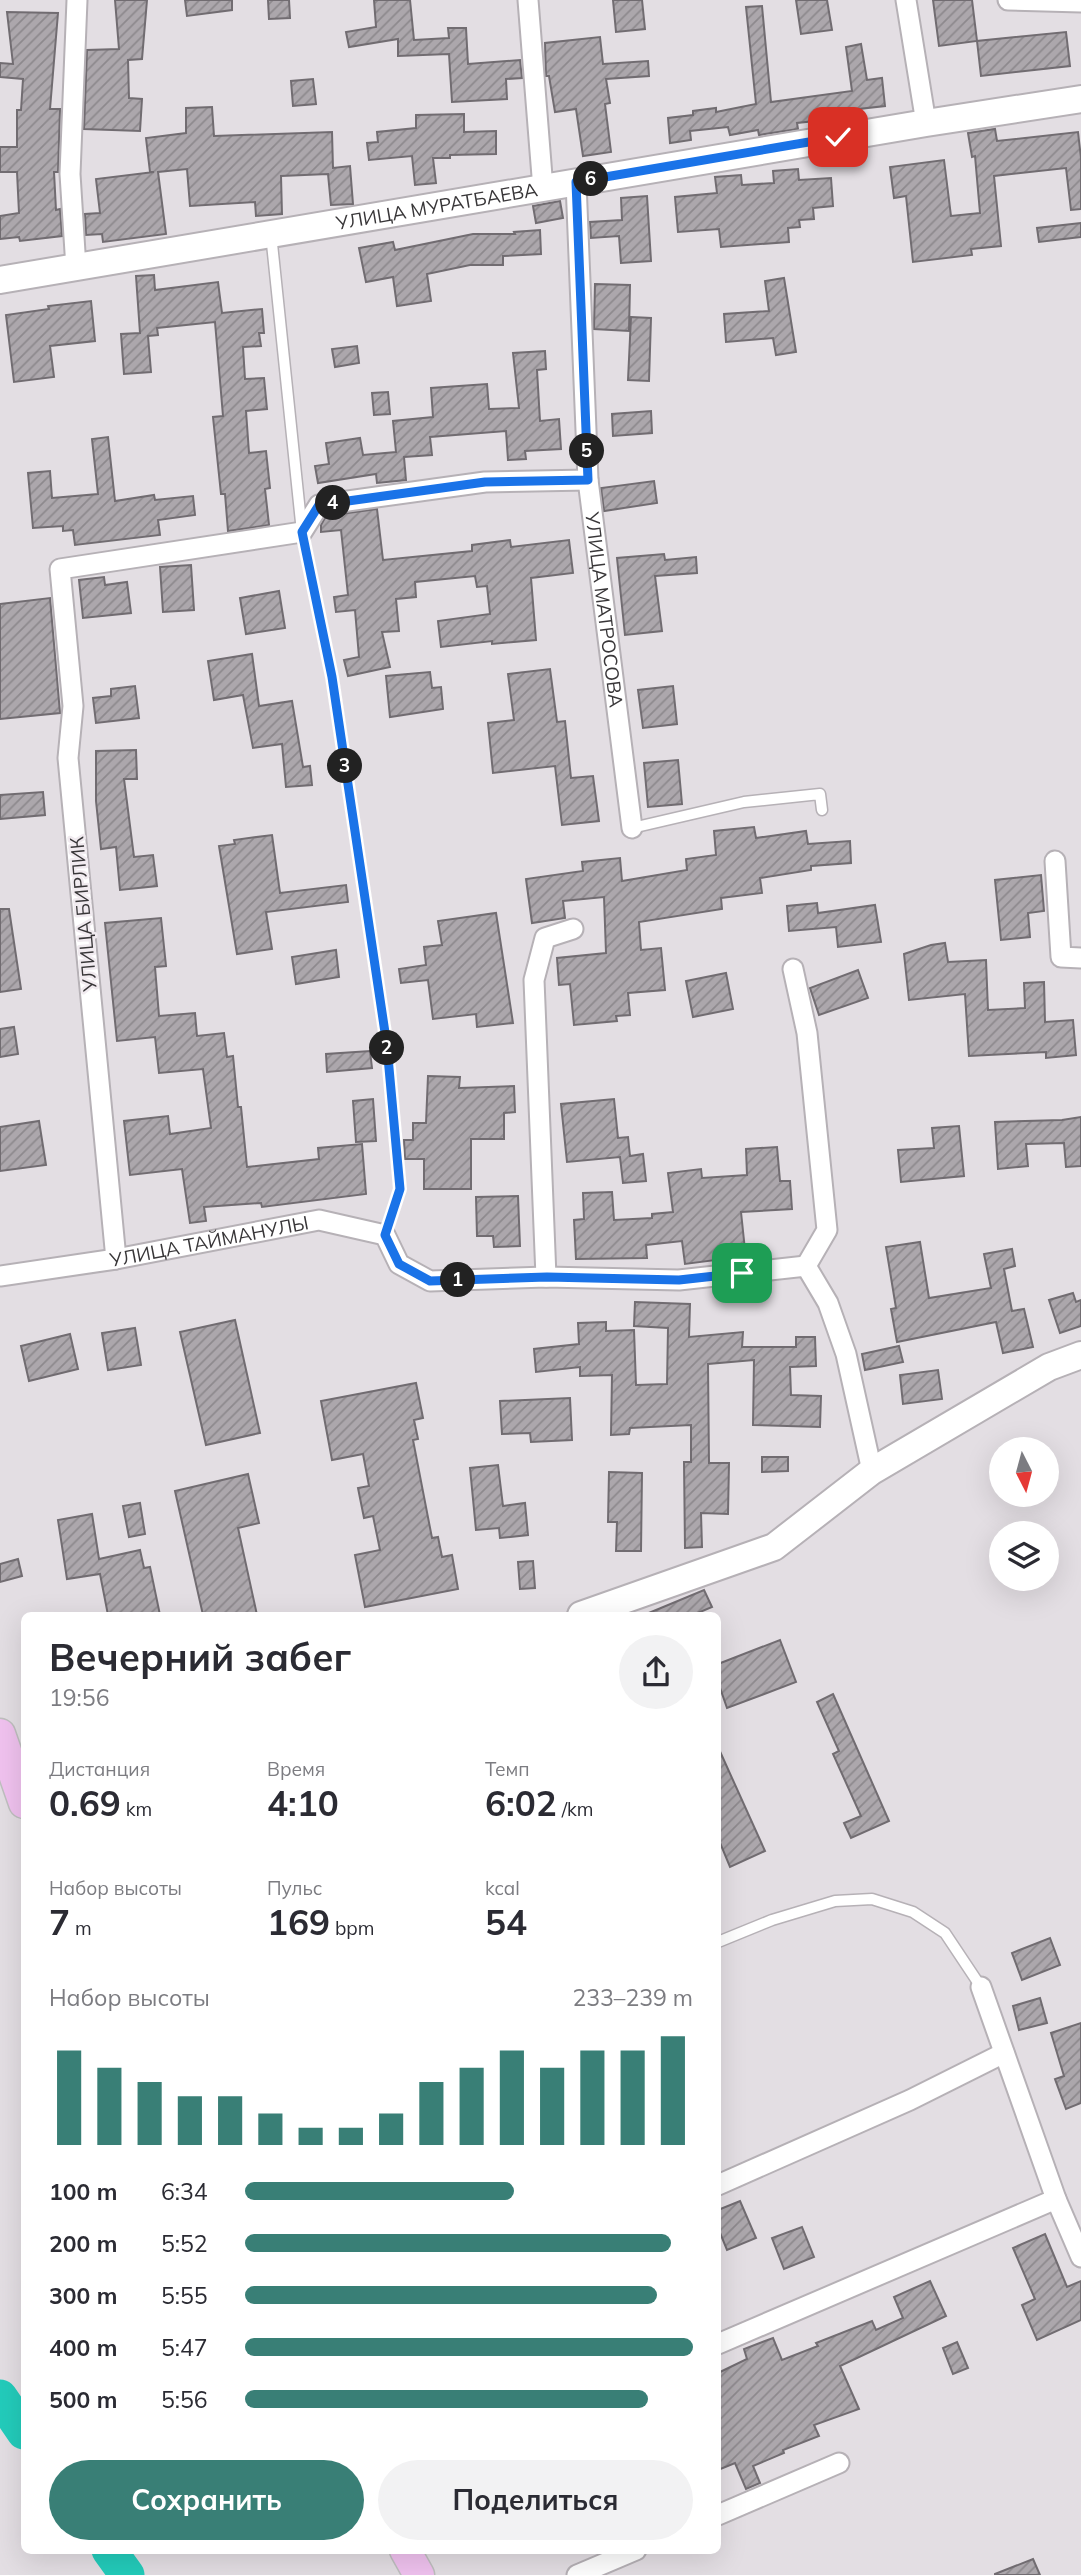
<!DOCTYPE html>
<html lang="ru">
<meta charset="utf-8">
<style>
:root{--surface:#fff;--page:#f2f2f3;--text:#2b2b33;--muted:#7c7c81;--accent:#397f76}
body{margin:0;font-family:Mulish,sans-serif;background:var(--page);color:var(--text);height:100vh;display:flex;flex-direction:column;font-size:26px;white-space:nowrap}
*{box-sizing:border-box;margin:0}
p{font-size:23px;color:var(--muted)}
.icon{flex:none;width:38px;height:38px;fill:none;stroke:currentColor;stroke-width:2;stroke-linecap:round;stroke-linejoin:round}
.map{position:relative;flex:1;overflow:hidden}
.drawer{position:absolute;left:21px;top:1612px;width:700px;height:942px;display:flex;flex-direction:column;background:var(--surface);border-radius:10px;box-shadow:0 7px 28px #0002}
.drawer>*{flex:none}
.needle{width:46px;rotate:174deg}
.buttons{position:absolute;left:989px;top:1437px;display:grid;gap:14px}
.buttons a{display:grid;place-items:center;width:70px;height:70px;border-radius:50%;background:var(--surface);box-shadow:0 7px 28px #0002;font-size:35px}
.pin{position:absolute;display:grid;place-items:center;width:60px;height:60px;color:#fff;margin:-30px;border-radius:14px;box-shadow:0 4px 10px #0006}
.km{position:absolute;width:35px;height:35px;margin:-18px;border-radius:50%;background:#222;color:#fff;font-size:19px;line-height:35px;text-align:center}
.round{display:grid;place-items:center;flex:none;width:74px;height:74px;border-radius:37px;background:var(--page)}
.head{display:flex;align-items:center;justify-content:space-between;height:119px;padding:0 28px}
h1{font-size:38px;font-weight:700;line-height:52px}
.stats{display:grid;grid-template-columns:repeat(3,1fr);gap:10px;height:119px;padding:7px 28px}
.stats div{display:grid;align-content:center}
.stats b{font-size:35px;font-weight:700}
.stats small{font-size:19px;font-weight:400}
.stats p{font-size:19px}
.chart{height:196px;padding:14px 28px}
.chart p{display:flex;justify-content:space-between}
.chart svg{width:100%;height:126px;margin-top:7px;stroke:var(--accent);stroke-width:6}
.button{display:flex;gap:14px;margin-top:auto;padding:14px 28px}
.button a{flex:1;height:80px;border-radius:42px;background:var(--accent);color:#fff;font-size:28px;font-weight:700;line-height:80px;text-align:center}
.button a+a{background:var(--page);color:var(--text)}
ul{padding:0 28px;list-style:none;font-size:23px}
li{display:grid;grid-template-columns:112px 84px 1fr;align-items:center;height:52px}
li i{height:18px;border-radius:9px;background:var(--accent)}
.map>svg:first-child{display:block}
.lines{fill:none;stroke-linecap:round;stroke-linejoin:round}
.river{stroke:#23ccbb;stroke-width:35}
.building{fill:url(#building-hatch);stroke:#716c71;stroke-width:2}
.lane-casing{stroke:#b6b1b6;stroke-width:13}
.street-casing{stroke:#b6b1b6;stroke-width:23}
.secondary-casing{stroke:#b6b1b6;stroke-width:30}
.primary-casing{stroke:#bfbfbf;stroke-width:33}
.lane{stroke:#fff;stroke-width:10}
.street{stroke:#fff;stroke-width:19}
.secondary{stroke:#fff;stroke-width:26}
.primary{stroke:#f0c2ef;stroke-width:30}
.route-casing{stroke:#fff;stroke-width:14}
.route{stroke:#1a73e8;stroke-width:9}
.labels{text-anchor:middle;stroke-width:5;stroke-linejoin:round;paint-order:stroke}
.street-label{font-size:19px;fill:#383638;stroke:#f1ebf0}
</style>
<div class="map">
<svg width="1081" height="2575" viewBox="0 0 1081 2575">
<defs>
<pattern id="building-hatch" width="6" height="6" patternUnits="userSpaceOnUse" patternTransform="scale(1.75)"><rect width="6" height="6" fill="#aca7ac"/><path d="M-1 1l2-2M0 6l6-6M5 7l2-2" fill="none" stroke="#8d898d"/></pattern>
</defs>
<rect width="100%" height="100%" fill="#e3dee3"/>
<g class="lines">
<!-- river -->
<g class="river">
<polyline points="0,2397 24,2432"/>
<polyline points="109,2550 127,2575"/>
</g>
</g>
<!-- building -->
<g class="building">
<polygon points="115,0 147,0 142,59 128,60 129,98 142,99 140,131 84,129 87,50 119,49"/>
<polygon points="185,0 232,0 232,10 187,16"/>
<polygon points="268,0 289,0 290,18 269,19"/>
<polygon points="374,0 410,0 414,40 449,38 448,28 466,28 468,64 520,60 522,78 506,79 507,99 452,102 449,54 398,56 398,39 349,47 346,32 376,27"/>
<polygon points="613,0 642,0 645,29 616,32"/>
<polygon points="796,0 827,0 832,30 801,34"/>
<polygon points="933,0 972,0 977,41 939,46"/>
<polygon points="762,6 771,102 852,91 846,47 861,44 867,80 882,78 885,106 841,111 842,118 797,123 798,129 765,134 759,135 758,130 730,135 728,127 690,131 691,140 670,143 668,118 693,115 693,111 716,108 716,112 756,104 746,7"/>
<polygon points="7,12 58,13 50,109 60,109 58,172 54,172 56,210 60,209 62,236 20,241 19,237 0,239 0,216 19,213 17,172 0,172 0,147 17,147 17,110 21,110 23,79 0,77 0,63 13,64"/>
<polygon points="1066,32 1070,66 981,76 977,41"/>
<polygon points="600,37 603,64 648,61 649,76 606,79 610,103 605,104 611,152 583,156 576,109 555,112 549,76 546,76 545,43"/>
<polygon points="313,79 316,104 293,106 291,81"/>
<polygon points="212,107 214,136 332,132 333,168 350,166 353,204 331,205 328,174 281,176 282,214 256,216 255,202 190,206 187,169 158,172 166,234 103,242 102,234 86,235 85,214 100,213 96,179 154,172 150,172 146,138 186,133 186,108"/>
<polygon points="464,114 464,132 496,131 496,154 450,155 450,158 433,158 436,183 415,185 412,156 369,160 367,143 378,142 377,132 416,128 416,115"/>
<polygon points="995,129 997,141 1078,132 1081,158 1081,209 1071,210 1066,168 994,176 1001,246 971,249 972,255 913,262 906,196 894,198 890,167 944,160 951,216 980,213 975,156 972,157 968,133"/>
<polygon points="798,169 799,180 831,178 833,206 813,208 814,219 799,220 800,227 788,228 789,242 721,247 719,229 678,232 675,197 717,193 715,177 741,175 742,185 774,183 773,171"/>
<polygon points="647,196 651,261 621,263 619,236 591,238 590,222 622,220 621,198"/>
<polygon points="560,201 563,218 536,223 533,206"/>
<polygon points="1081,223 1081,237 1039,242 1037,228"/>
<polygon points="540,230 541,254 503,256 503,265 470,265 427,274 431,301 397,306 393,277 366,282 359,248 393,242 395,250 473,234 515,234 514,232"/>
<polygon points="154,275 155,290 218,282 222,313 262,309 264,333 259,333 261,346 243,347 245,379 264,378 267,409 246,411 249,453 266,451 270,488 265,489 269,525 228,531 225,494 221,494 213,417 223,416 215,322 157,328 158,335 148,336 151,372 124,374 121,334 140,333 136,276"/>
<polygon points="784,278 796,352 776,355 773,338 726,342 724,314 769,311 765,281"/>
<polygon points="595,284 630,285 629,331 594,329"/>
<polygon points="91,301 95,341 50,346 54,377 14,382 6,315 49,309 48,306"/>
<polygon points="631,317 651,318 649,381 628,380"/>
<polygon points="357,346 359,363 335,367 332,349"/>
<polygon points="545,351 546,369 537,370 540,421 559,419 561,449 525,451 526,459 508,460 506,431 430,437 432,455 404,457 406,480 377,483 376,474 318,483 315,466 329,464 326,443 360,438 363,455 396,452 393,421 433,417 431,388 487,384 489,409 519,408 513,353"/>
<polygon points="388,392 390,414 374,415 372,393"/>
<polygon points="651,411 652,433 613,436 612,414"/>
<polygon points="108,437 115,501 154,495 155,500 193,496 195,515 158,520 160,535 75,545 73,530 63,531 63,526 33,528 28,473 50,471 52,498 98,494 92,439"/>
<polygon points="654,481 657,503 604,511 601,488"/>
<polygon points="377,509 383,560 472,551 472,545 510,540 511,547 569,540 573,573 531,578 536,640 492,644 492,641 441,647 438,621 490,614 487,586 477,587 475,576 415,582 416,597 396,599 399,631 382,632 390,667 348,676 344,660 359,657 355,610 336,612 334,597 348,595 341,530 321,532 321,525 326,516"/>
<polygon points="664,554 665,560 696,557 697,573 655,576 662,631 625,635 617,558"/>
<polygon points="191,565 194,610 163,612 160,567"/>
<polygon points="104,577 105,585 127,582 131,613 83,618 79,580"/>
<polygon points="279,591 285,628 246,634 240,598"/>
<polygon points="50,598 60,713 0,719 0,604"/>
<polygon points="252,654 259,706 292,701 303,767 310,766 312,785 286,787 282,744 253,748 243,695 214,700 208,661"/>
<polygon points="550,669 557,722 565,721 571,778 593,776 599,821 562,825 555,766 493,773 488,723 514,720 508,674"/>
<polygon points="430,672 432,688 441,687 443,709 390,717 386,676"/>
<polygon points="135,686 139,718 96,723 93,698 111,696 111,689"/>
<polygon points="673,686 677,724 643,728 638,690"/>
<polygon points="136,750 137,779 124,779 134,857 153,855 157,886 120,890 116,847 101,849 96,801 96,751"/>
<polygon points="678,760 682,804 648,807 644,763"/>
<polygon points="43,792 45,815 0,819 0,795"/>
<polygon points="754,827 756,838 806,831 808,844 850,841 851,863 811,866 811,870 760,878 762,893 721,898 722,909 639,922 641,950 661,948 665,990 628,993 630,1015 616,1016 617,1021 574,1025 570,984 559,985 557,958 606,953 604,897 563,901 565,918 532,923 526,879 583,871 582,862 620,858 622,881 687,870 686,859 716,855 714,831"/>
<polygon points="272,835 280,893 346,885 348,902 266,912 272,949 237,954 219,846 235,844 234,840"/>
<polygon points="1041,875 1044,911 1028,913 1030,937 1001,940 995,880"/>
<polygon points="817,903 818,913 875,905 881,942 838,947 836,927 789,931 787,906"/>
<polygon points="0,909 9,909 21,989 0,992"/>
<polygon points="496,913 513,1023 477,1027 476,1014 433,1019 428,980 401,983 399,969 426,965 424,947 442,945 438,921"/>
<polygon points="161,918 166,966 155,967 159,1016 195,1013 197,1036 224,1033 227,1057 233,1056 238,1107 241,1107 247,1167 319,1159 318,1148 362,1144 366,1194 262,1207 261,1203 204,1207 206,1221 190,1223 182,1169 130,1175 124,1121 168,1116 170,1134 211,1128 203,1069 159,1073 155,1037 117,1041 105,923"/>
<polygon points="945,943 948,962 986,960 988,1010 1025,1008 1024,983 1044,982 1045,1022 1073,1020 1076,1055 1046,1058 1046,1052 969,1056 965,994 909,1000 904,954 931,945"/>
<polygon points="336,950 339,977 296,984 292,957"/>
<polygon points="858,970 868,998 819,1015 810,988"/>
<polygon points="726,973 733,1009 693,1017 686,981"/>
<polygon points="14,1027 18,1054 0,1057 0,1029"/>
<polygon points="370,1051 372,1068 327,1072 326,1054"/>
<polygon points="428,1076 460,1077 459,1088 514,1086 515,1112 504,1113 504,1139 471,1139 471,1189 424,1189 424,1159 405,1159 404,1140 413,1140 413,1123 426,1123"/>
<polygon points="373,1099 376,1141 356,1142 353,1101"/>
<polygon points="614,1099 618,1138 628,1137 630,1156 643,1154 646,1181 623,1183 620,1157 567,1162 561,1104"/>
<polygon points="1081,1117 1081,1166 1066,1167 1064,1143 1026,1144 1028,1166 998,1169 995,1122 1062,1120"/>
<polygon points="39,1121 46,1165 0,1171 0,1127"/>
<polygon points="959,1126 964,1176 901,1182 898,1150 934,1148 932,1128"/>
<polygon points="777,1147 780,1181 790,1181 792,1209 741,1212 745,1250 715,1253 716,1260 685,1264 682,1241 646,1245 647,1258 576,1259 574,1220 584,1219 583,1193 612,1192 614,1220 652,1218 652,1214 673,1212 668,1173 701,1169 702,1178 747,1175 746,1149"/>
<polygon points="518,1196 520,1246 494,1247 493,1236 477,1236 476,1197"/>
<polygon points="920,1242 929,1298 991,1288 984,1254 1012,1249 1015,1266 1004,1269 1012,1311 1024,1309 1033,1347 1003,1353 996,1322 897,1342 891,1309 896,1308 886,1247"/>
<polygon points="1073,1293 1076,1302 1081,1300 1081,1326 1060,1333 1049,1300"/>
<polygon points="635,1302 690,1304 689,1337 743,1332 742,1347 796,1347 796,1337 815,1337 816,1366 790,1367 791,1395 821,1396 820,1427 753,1425 754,1360 708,1364 709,1463 729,1463 728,1514 701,1513 702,1547 685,1548 684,1462 691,1462 691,1425 630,1428 629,1434 611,1435 612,1375 580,1376 580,1367 536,1372 534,1349 579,1344 578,1323 606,1322 606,1331 634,1330 636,1385 667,1384 668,1328 634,1326"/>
<polygon points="235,1320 260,1433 206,1445 180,1332"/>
<polygon points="135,1328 141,1365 108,1370 102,1333"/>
<polygon points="70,1334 78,1369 29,1381 21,1346"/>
<polygon points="899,1346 903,1362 865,1370 862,1354"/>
<polygon points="938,1370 942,1399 903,1404 900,1375"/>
<polygon points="416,1383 423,1418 414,1420 418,1439 413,1440 432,1538 438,1537 442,1557 452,1555 458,1589 365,1607 355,1555 380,1550 373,1516 364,1518 358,1488 369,1486 363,1454 332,1460 321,1401"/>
<polygon points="570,1398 572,1440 531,1442 530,1433 502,1434 500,1401"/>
<polygon points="762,1457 788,1457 788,1471 762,1472"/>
<polygon points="498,1465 503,1506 525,1503 528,1535 500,1538 499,1528 476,1530 470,1468"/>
<polygon points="609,1472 642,1473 641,1551 616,1551 617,1522 608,1522"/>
<polygon points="248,1474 259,1523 238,1528 257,1615 203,1615 175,1491"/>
<polygon points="140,1503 145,1534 129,1537 123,1506"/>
<polygon points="92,1514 99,1559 140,1550 144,1568 150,1567 160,1615 108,1615 100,1574 67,1579 58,1520"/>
<polygon points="18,1559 22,1576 0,1582 0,1564"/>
<polygon points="533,1561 535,1588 520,1589 518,1562"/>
<polygon points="704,1590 712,1607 693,1615 644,1615"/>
<polygon points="780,1640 796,1682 727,1708 718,1682 718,1664"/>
<polygon points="833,1694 889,1821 851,1838 844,1823 861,1816 833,1754 839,1751 817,1702"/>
<polygon points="718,1747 765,1851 730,1867 718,1838"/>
<polygon points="1050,1938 1060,1965 1022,1980 1012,1953"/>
<polygon points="1040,1998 1047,2023 1019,2030 1013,2006"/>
<polygon points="1081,2023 1081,2103 1066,2109 1055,2079 1064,2076 1051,2033"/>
<polygon points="740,2201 756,2238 727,2250 718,2228 718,2210"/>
<polygon points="802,2227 814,2257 784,2269 772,2238"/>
<polygon points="1045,2234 1067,2287 1081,2281 1081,2320 1037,2340 1022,2305 1035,2299 1013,2248"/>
<polygon points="930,2281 946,2316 840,2366 859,2409 814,2425 819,2436 783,2450 784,2453 753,2466 760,2483 746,2489 735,2463 718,2470 718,2373 747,2359 744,2349 773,2338 782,2360 818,2346 816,2343 872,2321 876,2330 903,2318 894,2297"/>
<polygon points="957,2342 968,2368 953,2374 943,2348"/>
<polygon points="1033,2559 1040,2575 995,2575 995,2574"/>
</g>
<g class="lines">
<defs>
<g id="lane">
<polyline points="271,234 302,532 332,677 387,1046 400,1189 385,1235"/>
<polyline points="632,828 744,802 820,794 822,810"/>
<polyline points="718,1942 772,1920 835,1901 872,1899 913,1912 945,1933 981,1987"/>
</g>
<g id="street">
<polyline points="528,0 543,189"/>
<polyline points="906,0 926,123"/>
<polyline points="1008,0 1081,2"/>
<path id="s1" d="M576,182L588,480L632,828"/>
<polyline points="76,268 70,174 77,0"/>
<polyline points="1055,861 1061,957 1081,958"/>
<polyline points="793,969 807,1033 827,1230 806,1266"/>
<polyline points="116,1259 68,758 73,706 60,569 302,532 319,505 485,482 588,480"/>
<path id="s2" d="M0,1276L116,1259L319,1220L385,1235L399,1264L430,1281L546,1277L679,1280L806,1266L828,1303L846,1354L872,1471"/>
<polyline points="546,1277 534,980 545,938 573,929"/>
<polyline points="718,2185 910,2100 1004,2053"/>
<polyline points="1056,2199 1081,2257"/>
<polyline points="718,2344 1056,2199 981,1987"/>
<polyline points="718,2515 839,2463"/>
<polyline points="577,2575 636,2550"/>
</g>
<g id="secondary">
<path id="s3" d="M0,280L926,123L1081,99"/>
<polyline points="581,1615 774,1547 872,1471 1049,1367 1081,1355"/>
</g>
<g id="primary">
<polyline points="0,1734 24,1803"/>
<polyline points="405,2550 419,2575"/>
</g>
</defs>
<!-- lane casing -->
<use href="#lane" class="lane-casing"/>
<!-- street casing -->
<use href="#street" class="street-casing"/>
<!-- secondary casing -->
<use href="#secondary" class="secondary-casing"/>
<!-- primary casing -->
<use href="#primary" class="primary-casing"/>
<!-- lane -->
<use href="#lane" class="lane"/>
<!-- street -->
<use href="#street" class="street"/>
<!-- secondary -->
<use href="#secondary" class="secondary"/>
<!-- primary -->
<use href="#primary" class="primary"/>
</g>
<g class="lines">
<defs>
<polyline id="route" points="742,1273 679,1280 547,1277 430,1281 399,1264 385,1235 400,1189 387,1046 332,677 302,532 319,505 485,482 588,480 576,182 838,137"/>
</defs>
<!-- route casing -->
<use href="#route" class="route-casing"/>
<!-- route -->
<use href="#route" class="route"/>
</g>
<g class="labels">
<!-- street labels -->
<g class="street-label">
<text dy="7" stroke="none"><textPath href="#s3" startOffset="443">УЛИЦА МУРАТБАЕВА</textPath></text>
<text dy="7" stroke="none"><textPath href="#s1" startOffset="429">УЛИЦА МАТРОСОВА</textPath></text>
<text transform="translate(83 914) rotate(-95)" y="7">УЛИЦА БИРЛИК</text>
<text dy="7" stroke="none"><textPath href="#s2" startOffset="212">УЛИЦА ТАЙМАНУЛЫ</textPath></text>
</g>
</g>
</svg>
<div class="buttons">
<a><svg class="needle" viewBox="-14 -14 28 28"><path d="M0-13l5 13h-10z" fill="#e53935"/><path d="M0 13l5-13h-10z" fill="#7c7c81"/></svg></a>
<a><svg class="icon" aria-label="layers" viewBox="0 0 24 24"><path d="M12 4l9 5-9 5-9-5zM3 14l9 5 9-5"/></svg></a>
</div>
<div class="pin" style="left:742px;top:1273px;background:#1e9e55"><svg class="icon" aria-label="arrive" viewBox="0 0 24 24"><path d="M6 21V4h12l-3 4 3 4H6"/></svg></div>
<div class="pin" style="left:838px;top:137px;background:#d93025"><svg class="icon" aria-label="check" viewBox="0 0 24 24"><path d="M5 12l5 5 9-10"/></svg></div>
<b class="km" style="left:458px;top:1280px">1</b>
<b class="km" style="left:387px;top:1048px">2</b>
<b class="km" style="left:345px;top:766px">3</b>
<b class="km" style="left:333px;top:503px">4</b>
<b class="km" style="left:587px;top:451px">5</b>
<b class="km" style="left:591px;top:179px">6</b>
<section class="drawer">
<div class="head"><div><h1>Вечерний забег</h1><p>19:56</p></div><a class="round"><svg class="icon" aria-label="share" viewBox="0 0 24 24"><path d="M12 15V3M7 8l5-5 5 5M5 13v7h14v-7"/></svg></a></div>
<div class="stats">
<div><p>Дистанция</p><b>0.69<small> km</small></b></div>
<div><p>Время</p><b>4:10</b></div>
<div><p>Темп</p><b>6:02<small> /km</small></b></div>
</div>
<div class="stats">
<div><p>Набор высоты</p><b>7<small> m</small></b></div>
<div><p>Пульс</p><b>169<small> bpm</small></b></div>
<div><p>kcal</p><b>54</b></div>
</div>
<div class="chart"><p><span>Набор высоты</span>233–239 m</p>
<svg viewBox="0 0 160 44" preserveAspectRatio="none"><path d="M5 44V11M15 44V17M25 44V22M35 44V27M45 44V27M55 44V33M65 44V38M75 44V38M85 44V33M95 44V22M105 44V17M115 44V11M125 44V17M135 44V11M145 44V11M155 44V6"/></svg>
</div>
<ul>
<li><b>100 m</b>6:34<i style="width:60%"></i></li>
<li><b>200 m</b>5:52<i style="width:95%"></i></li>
<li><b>300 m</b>5:55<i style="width:92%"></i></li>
<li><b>400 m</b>5:47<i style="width:100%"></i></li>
<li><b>500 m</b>5:56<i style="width:90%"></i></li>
</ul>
<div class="button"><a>Сохранить</a><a>Поделиться</a></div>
</section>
</div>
